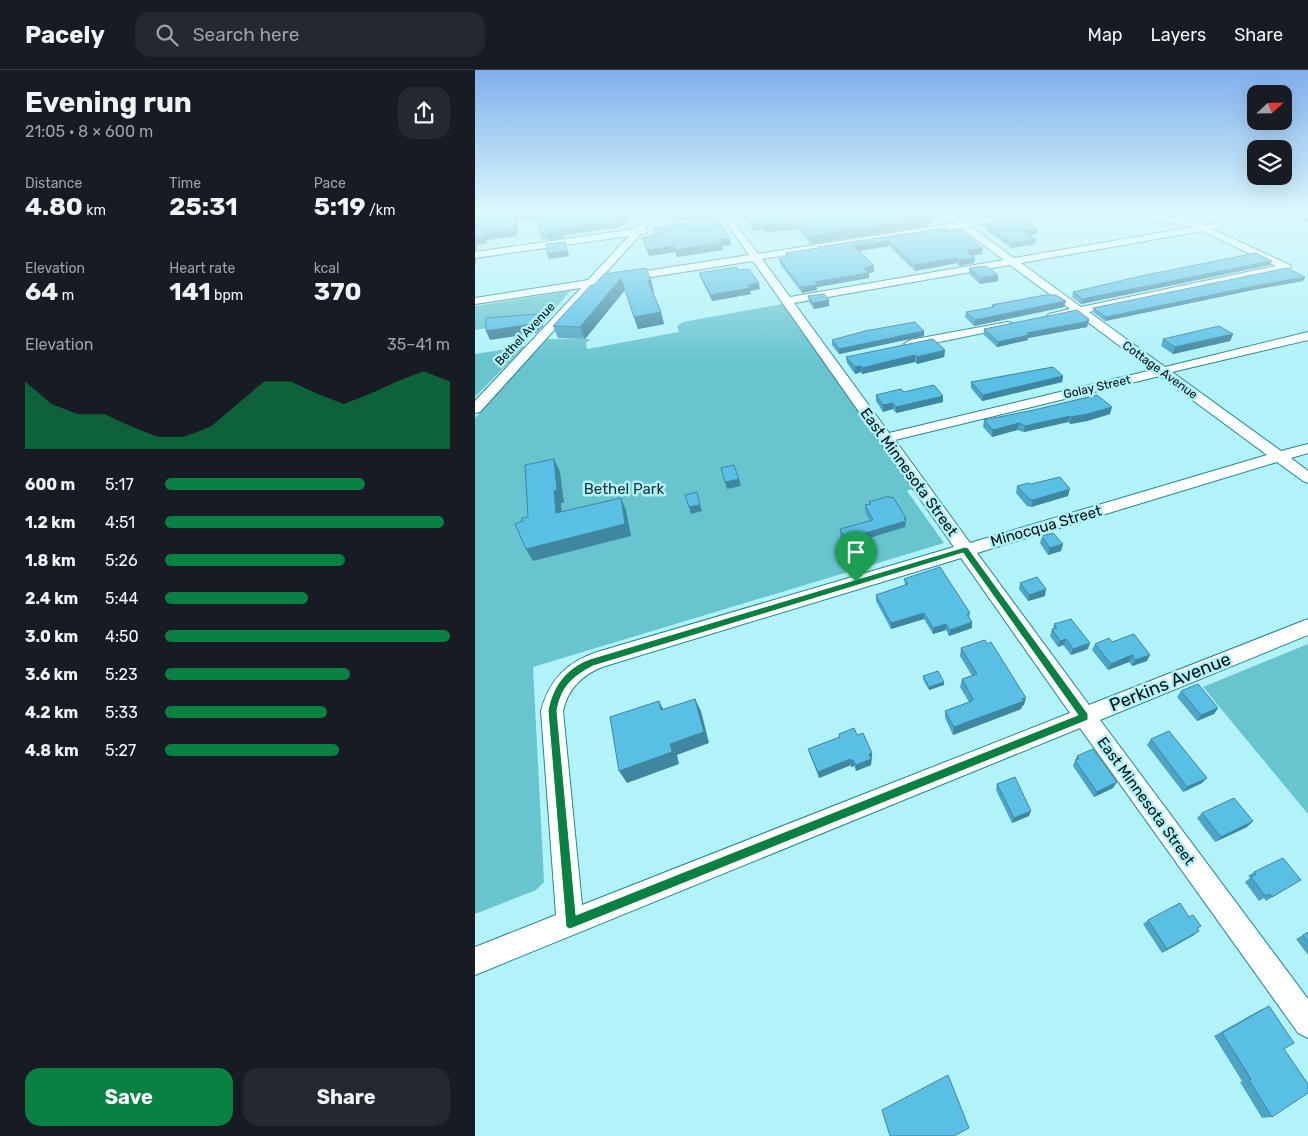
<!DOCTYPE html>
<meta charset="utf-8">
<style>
:root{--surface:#171b24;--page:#242831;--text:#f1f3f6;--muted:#9ea1a6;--line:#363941;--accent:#0b8043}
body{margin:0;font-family:Rubik,sans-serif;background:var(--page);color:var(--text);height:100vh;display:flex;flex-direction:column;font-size:19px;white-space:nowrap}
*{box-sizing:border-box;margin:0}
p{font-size:16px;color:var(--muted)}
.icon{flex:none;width:28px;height:28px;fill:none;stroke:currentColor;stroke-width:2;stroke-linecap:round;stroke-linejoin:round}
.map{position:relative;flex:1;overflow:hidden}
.sheet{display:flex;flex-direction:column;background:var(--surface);width:475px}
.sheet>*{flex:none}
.needle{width:32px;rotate:68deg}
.tools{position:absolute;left:772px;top:15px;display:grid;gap:10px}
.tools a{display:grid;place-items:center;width:45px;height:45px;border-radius:10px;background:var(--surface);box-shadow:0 5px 20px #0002;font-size:25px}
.pin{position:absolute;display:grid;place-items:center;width:42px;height:42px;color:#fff;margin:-51px -21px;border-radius:50% 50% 50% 0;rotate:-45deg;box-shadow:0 0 5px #0007}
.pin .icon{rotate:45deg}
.round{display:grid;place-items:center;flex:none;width:52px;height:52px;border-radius:15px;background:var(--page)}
.head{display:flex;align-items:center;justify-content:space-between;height:85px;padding:0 25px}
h1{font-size:28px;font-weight:700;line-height:38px}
.metrics{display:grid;grid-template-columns:repeat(3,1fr);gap:8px;height:85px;padding:5px 25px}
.metrics div{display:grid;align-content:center}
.metrics b{font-size:25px;font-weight:700}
.metrics small{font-size:14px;font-weight:400}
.metrics p{font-size:14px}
.chart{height:140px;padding:10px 25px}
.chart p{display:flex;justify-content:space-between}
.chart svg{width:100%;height:90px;margin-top:5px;fill:var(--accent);opacity:.7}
.primary-button{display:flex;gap:10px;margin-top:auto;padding:10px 25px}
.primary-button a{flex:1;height:58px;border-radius:15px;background:var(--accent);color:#fff;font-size:20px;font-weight:700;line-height:58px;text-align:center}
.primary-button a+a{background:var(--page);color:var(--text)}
ul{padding:0 25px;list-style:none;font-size:16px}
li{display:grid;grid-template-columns:80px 60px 1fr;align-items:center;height:38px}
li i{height:12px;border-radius:6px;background:var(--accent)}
header{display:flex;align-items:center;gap:30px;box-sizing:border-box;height:70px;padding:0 25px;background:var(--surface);border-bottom:1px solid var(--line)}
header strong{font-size:24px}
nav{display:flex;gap:28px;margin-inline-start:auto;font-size:18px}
.search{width:350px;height:45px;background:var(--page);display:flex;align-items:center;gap:12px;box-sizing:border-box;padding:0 18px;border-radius:15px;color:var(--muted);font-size:19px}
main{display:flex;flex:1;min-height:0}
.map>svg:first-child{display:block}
.green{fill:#68c4cf}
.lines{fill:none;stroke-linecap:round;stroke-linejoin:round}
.minor-casing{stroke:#25858f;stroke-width:2}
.minor{fill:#fff;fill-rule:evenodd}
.rail-casing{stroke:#5d868b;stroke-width:3}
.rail{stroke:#b2f2f9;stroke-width:2;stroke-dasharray:5.5;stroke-linecap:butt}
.wall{fill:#4da4c5}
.shaded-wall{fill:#3f86a0}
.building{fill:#5abfe5;stroke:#3f86a0}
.route{fill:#0b8043;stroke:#fff;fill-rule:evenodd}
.labels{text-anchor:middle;stroke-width:5;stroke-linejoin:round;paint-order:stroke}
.far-street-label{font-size:12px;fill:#000f12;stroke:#b2f2f9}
.street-label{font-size:15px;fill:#000f12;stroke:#b2f2f9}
.park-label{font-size:15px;fill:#153235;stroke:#b2f2f9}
.near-street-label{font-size:18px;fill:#000f12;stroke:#b2f2f9}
</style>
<header>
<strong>Pacely</strong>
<div class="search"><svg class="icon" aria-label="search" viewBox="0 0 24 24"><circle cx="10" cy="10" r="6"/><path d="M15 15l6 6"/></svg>Search here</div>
<nav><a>Map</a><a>Layers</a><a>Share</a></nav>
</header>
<main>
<section class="sheet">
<div class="head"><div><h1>Evening run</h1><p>21:05 · 8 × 600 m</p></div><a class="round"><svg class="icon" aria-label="share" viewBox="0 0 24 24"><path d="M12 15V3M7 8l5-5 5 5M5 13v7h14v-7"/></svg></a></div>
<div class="metrics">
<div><p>Distance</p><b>4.80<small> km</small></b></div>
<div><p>Time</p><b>25:31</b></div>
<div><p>Pace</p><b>5:19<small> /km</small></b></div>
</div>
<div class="metrics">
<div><p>Elevation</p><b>64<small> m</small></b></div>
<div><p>Heart rate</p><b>141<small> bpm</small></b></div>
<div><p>kcal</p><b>370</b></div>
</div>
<div class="chart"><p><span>Elevation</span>35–41 m</p>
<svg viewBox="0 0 160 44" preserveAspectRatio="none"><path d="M0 44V11L10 22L20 27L30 27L40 33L50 38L60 38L70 33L80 22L90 11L100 11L110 17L120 22L130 17L140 11L150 6L160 11V44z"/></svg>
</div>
<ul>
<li><b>600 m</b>5:17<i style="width:70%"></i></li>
<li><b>1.2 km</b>4:51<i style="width:98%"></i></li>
<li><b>1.8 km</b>5:26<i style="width:63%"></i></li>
<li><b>2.4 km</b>5:44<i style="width:50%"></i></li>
<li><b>3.0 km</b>4:50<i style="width:100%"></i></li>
<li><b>3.6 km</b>5:23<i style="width:65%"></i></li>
<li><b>4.2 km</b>5:33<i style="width:57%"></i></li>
<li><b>4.8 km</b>5:27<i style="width:61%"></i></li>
</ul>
<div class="primary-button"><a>Save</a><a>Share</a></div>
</section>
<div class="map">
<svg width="833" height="1066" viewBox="0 0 833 1066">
<rect width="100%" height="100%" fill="#b2f2f9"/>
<!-- green -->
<g class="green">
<polygon points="95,221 69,252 49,265 48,252 0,260 0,236"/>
<polygon points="307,234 439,418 432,421 469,473 58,597 69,812 61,820 0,844 0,348 71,269 116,269 111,273 112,279 204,262 202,256 208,252"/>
<polygon points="50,276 0,327 0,284"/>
<polygon points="833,574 833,744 728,617"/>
</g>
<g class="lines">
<defs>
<g id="minor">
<path d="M176,142H185L170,159L173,161L171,163L166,164L126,208L274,185L244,142H252L283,184L480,153L461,142H471L489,152L555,142H574L570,145L495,156L539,188L719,157L648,145L644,142H664L716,149L729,155L746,153V157L737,159L815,195L816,197L811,200L614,242L690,297L833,262V270L697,302L806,381L833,374V383L816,388L833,401V413L828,411L802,392L502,483L614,635L833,549V565L625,650L833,929V968L823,963L605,658L0,905V877L81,845L66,641C74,610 92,592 122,582L479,477L278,191L119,216L5,342L0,343V331L106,218L0,234V228L113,210L154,166L0,188V182L160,159ZM486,158L529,190L315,227L287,189ZM727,161L801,196L606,237L546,193ZM535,195L595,239L574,244L572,246L574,248L578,249L602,244L677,300L414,363L319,233ZM685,306L792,385L495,473L420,370ZM486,488L595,643L107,835L88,641C93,619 106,606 127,597Z"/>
<polygon points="533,252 537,253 539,255 537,257 435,278 429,274 435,270"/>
</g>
</defs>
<!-- minor casing -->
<use href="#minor" class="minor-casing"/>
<!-- minor -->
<use href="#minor" class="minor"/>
<defs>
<polyline id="rail" points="803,142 833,150"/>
</defs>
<!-- rail casing -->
<use href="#rail" class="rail-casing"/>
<!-- rail -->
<use href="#rail" class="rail"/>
</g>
<!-- wall -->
<g class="wall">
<polygon points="192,142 243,142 244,146 199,152"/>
<polygon points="254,142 303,142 306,146 312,142 461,142 461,148 452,156 336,174 322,159 290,163 287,160 279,161 266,144 257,146"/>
<polygon points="0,146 154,150 145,157 89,165 89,168 73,170 67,169 65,163 62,148 42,151 42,166 12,170 12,173 2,175 2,180 0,181"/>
<polygon points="515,152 562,164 554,165 560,174 536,178 512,161 512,156 515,155"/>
<polygon points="178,158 256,175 247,176 248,180 202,187 200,182 174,186 169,174 167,168 181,166"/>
<polygon points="475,161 508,178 507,184 497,185 500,188 499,193 484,196 482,193 440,201 414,176 384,181 399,196 399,202 394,203 394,208 342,217 342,220 327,223 305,194 304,189 311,188 311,183 343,178 343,177"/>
<polygon points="797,191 795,195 606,234 597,227 598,222"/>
<polygon points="494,198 523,211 505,214 494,204"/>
<polygon points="263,200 285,219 275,221 276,224 237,231 226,209 224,203"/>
<polygon points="830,207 828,211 778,220 630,251 618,242 618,238"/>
<polygon points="116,215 179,222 178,222 186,242 189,254 163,259 150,220 110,269 83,268 78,256"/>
<polygon points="333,226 354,230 354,236 339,239 334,232"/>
<polygon points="591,231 589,237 499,256 490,247 491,242 517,237 517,235"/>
<polygon points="614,249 612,257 553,268 553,270 522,277 509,265 509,259"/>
<polygon points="758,264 755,271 698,284 686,276 688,269"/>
<polygon points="449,266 364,284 357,275 357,270"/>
<polygon points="470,280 469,287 442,294 440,292 387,304 386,302 380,304 372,293 371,287"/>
<polygon points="588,306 587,312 507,331 496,318 496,312"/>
<polygon points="429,322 468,326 468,332 421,343 418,339 408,342 401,331 401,325"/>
<polygon points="635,344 612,351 595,354 593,352 549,362 542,360 517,367 508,357 509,350"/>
<polygon points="542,416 593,426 556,437 552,436 541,423"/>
<polygon points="394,432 431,448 430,457 371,475 365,466 365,459 395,451 390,442 390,435 394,434"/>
<polygon points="567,466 586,481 573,485 565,473"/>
<polygon points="429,509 495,543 494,547 497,552 497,558 474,566 471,560 458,564 449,549 416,559 401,531 401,525 430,515"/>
<polygon points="545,513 570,526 553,531 544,519"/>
<polygon points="579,554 613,579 596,585 588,575 583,577 575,566 577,559 578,559"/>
<polygon points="637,572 672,591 657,596 654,592 633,600 617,580 620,574"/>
<polygon points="486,578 549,635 547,636 546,639 478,665 470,648 470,641 494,632 485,617 487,609 497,606 485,586"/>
<polygon points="448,606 469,615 454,620 448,609"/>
<polygon points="706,621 743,638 739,644 722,651 702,627"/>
<polygon points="364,664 382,665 397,683 396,695 381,701 379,696 376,697 376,695 344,708 335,685 333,679 364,667"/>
<polygon points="676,669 727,713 708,722 672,675"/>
<polygon points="602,686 638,718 619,727 598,696"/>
<polygon points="522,714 554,746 537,753 521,720"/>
<polygon points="727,743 778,751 772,757 740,772 722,748"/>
<polygon points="779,802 819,814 791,831 789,828 784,831 770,812 775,808 773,806"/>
<polygon points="673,850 719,865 687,883 668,854"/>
<polygon points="833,862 833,885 821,869"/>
<polygon points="794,936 809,979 797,1047 787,1048 765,1012 767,1011 739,966 785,940"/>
</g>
<!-- shaded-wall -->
<g class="shaded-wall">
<polygon points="0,142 15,142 0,144"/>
<polygon points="60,142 63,148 42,151 42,166 12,170 12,173 2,175 2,180 0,181 0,168 9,164 39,145"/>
<polygon points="219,142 243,142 244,146 199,152 198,145"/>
<polygon points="256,142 266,142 266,144 257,146"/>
<polygon points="461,142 461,148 452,156 336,174 335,166"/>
<polygon points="152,144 154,150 145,157 89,165 89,168 73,170 70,164 86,158"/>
<polygon points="322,151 322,159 290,163 289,156"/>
<polygon points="286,153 287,160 279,161 278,154"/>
<polygon points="563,159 562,164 547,166 548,161"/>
<polygon points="255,168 256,175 247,176 248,180 202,187 201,180 244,170"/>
<polygon points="561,169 560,174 536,178 537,173"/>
<polygon points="414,171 414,176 379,182 379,176"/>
<polygon points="90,172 94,186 74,189 72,184"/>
<polygon points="199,176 200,182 174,186 172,180"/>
<polygon points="508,178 507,184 491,187 491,181"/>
<polygon points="0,187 1,190 1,194 0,194"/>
<polygon points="482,188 482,193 440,201 440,195"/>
<polygon points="500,188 499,193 484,196 485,190"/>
<polygon points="797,191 795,195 606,234 607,229"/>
<polygon points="399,196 399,202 394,203 394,208 342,217 342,220 327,223 326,217 340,212 389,198"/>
<polygon points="523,205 523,211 505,214 506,208"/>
<polygon points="830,207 828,211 778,220 630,251 631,247 780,216"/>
<polygon points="146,208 150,220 110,269 105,257"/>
<polygon points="176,210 179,222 176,222 173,211"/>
<polygon points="284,213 285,219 275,221 276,224 237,231 236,225 273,215"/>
<polygon points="354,230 354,236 339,239 338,233"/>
<polygon points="591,231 589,237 499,256 500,250"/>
<polygon points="186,242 189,254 163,259 159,247"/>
<polygon points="64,244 68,256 61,263 15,270 11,261"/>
<polygon points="614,249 612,257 553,268 553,270 522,277 523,272 552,263"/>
<polygon points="449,261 449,266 364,284 364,279"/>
<polygon points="758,264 755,271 698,284 700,277"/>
<polygon points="470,280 469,287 442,294 442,287"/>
<polygon points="440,285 440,292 387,304 387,298"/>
<polygon points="386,296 386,302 380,304 380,297"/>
<polygon points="588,306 587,312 507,331 508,325"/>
<polygon points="468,326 468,332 421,343 421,337"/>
<polygon points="418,333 418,339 408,342 408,335"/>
<polygon points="637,337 635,344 612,351 595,354 596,347"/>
<polygon points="595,346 593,352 549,362 550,356"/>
<polygon points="544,353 542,360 517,367 518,360"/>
<polygon points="79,389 85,402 89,433 86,433 88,456 81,443 79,421"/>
<polygon points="264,409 266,416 252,419 250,412"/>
<polygon points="595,419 593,426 556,437 558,430"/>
<polygon points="146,428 151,440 156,466 58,491 51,479"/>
<polygon points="225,435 227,441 216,444 214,437"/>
<polygon points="431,448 430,457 371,475 370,469"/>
<polygon points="588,474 586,481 573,485 575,478"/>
<polygon points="571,519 570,526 553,531 554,525"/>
<polygon points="449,543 449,549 416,559 416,553"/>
<polygon points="497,552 497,558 474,566 475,560"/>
<polygon points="471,554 471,560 458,564 458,558"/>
<polygon points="591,569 588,575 583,577 585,571"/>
<polygon points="615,573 613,579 596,585 598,579"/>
<polygon points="657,585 654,592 633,600 636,594"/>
<polygon points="675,585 672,591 657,596 660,590"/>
<polygon points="469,612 469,615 454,620 454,617"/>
<polygon points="551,628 549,635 547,636 546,639 478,665 479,657"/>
<polygon points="220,629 226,641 234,673 202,685 204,694 152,713 144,701 195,674"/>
<polygon points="184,631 190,643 186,640"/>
<polygon points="743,638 739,644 722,651 726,645"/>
<polygon points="397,683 396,695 381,701 381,695 394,684"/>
<polygon points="375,689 376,695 344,708 343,702"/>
<polygon points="378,690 379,696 376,697 376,691"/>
<polygon points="732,708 727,713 708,722 712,717"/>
<polygon points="642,712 638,718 619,727 622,722"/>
<polygon points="556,741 554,746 537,753 539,748"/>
<polygon points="778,751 772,757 740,772 746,767"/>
<polygon points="724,861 719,865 687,883 692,879"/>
</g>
<!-- building -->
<g class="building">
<polygon points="38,142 151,142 152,144 144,151 86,158 87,162 70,164 65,163 60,142 39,145 40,160 9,164 10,167 0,168 0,146"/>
<polygon points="196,142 219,142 198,145"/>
<polygon points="269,142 303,142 306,146 312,142 460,142 452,148 335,166 322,151 289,156 286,153 278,154"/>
<polygon points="544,147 563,159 548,161 561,169 537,173 512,156 520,155 515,152"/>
<polygon points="241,149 255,168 244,170 246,173 201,180 199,176 172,180 167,168 182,165 178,158"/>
<polygon points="471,158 475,161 484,160 508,178 491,181 500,188 485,190 482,188 440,195 414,171 379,176 399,196 389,198 394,203 340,212 342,215 326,217 304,189 314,187 311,183 344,178 343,177"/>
<polygon points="90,172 92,181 72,184 71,174"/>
<polygon points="781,183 797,191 607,229 598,222 666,206"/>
<polygon points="511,196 523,205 506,208 494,198"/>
<polygon points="262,197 263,200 274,199 284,213 273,215 275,218 236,225 224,203"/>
<polygon points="171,198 176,210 173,211 186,242 159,247 146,208 105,257 78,256 116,215 119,215 129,204"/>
<polygon points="812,198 830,207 780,216 631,247 618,238"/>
<polygon points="349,224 354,230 338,233 333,226"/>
<polygon points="570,225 581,225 591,231 500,250 491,242 519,237 517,235"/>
<polygon points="602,240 614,249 612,250 614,251 552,263 554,265 523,272 509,259"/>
<polygon points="64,244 64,247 57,254 11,261 11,248"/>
<polygon points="440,252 449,261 364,279 357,270 390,261"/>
<polygon points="744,256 758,264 700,277 688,269"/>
<polygon points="458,269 470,280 442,287 440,285 387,298 386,296 380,297 371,287"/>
<polygon points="578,297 588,306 508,325 496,312"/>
<polygon points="459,315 468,326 421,337 418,333 408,335 401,325 426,319 429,322"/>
<polygon points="622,325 637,337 613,344 596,347 595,346 550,356 544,353 518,360 509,350 559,340"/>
<polygon points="79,389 82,420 79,421 81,443 146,428 150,454 51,479 40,454 48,451 47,448 53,447 50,395"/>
<polygon points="259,395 264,409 250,412 246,398"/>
<polygon points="585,407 595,419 558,430 554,429 542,416 554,413 556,414"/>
<polygon points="222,422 225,435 214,437 210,425"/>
<polygon points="414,426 415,428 418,427 431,448 429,448 431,451 370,469 365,459 398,450 390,435 396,434 394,432"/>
<polygon points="578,463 588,474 575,478 567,466"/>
<polygon points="465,497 495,543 492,544 497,552 475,560 471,554 458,558 449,543 416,553 401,525 433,514 429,509"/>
<polygon points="562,507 571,519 554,525 545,513"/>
<polygon points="596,549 615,573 598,579 591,569 585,571 577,559 582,558 579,554"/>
<polygon points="659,564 675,585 660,590 657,585 636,594 620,574 634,568 637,572"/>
<polygon points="510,570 512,574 516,572 551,628 547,629 549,631 479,657 470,641 497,631 496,630 498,629 487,609 502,604 486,578"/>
<polygon points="463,601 469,612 454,617 448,606"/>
<polygon points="723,614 743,638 726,645 706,621"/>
<polygon points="220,629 229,662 195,674 197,682 144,701 135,647 184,631 186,640"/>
<polygon points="379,658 382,665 388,663 397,683 394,684 396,689 381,695 378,690 376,691 375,689 343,702 333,679 365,667 364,664"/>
<polygon points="694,661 732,708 712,717 676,669"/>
<polygon points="618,679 642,712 622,722 600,690 604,689 602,686"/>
<polygon points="540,707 556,741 539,748 522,714"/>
<polygon points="759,728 778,751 746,767 727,743"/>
<polygon points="808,788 826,810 797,827 795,824 790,826 776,807 781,804 779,802"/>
<polygon points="705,833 714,847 718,845 726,856 722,858 724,861 692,879 673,850"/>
<polygon points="833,862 833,872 828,865"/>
<polygon points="794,936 819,973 809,979 833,1014 833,1023 797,1047 774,1010 776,1009 747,963"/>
<polygon points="473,1005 494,1058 479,1066 415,1066 407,1040"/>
</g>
<!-- sky -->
<linearGradient id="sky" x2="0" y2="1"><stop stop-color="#80afec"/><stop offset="0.49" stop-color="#dcf9fc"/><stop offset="1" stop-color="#dcf9fc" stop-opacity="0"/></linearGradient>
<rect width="833" height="291" fill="url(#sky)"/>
<!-- route -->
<path class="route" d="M490,477L493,478L613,644V650L95,859L91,857L73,641C77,617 91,598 115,589ZM488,483L603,645L101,845L82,641C86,617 97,607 118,596Z"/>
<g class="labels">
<!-- far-street labels -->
<g class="far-street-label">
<text transform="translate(50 264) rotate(-47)" y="4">Bethel Avenue</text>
<text transform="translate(685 300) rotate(36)" y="4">Cottage Avenue</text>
<text transform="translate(622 317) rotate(-13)" y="4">Golay Street</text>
</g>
<!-- street labels -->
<g class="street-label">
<text transform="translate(434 402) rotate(54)" y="5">East Minnesota Street</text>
<text transform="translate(571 456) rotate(-16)" y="5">Minocqua Street</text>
<text transform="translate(671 731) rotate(54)" y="5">East Minnesota Street</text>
</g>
<!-- park labels -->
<g class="park-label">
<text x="149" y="424">Bethel Park</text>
</g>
<!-- near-street labels -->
<g class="near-street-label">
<text transform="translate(695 612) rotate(-22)" y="6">Perkins Avenue</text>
</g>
</g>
</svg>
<div class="tools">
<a><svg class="needle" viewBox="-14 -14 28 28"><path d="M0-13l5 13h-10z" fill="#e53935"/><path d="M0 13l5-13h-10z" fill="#9ea1a6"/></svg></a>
<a><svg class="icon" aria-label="layers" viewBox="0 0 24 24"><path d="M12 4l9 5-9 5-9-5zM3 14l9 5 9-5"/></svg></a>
</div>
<div class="pin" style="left:381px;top:512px;background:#1e9e55"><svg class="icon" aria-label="arrive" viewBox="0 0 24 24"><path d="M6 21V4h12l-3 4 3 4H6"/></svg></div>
</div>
</main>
